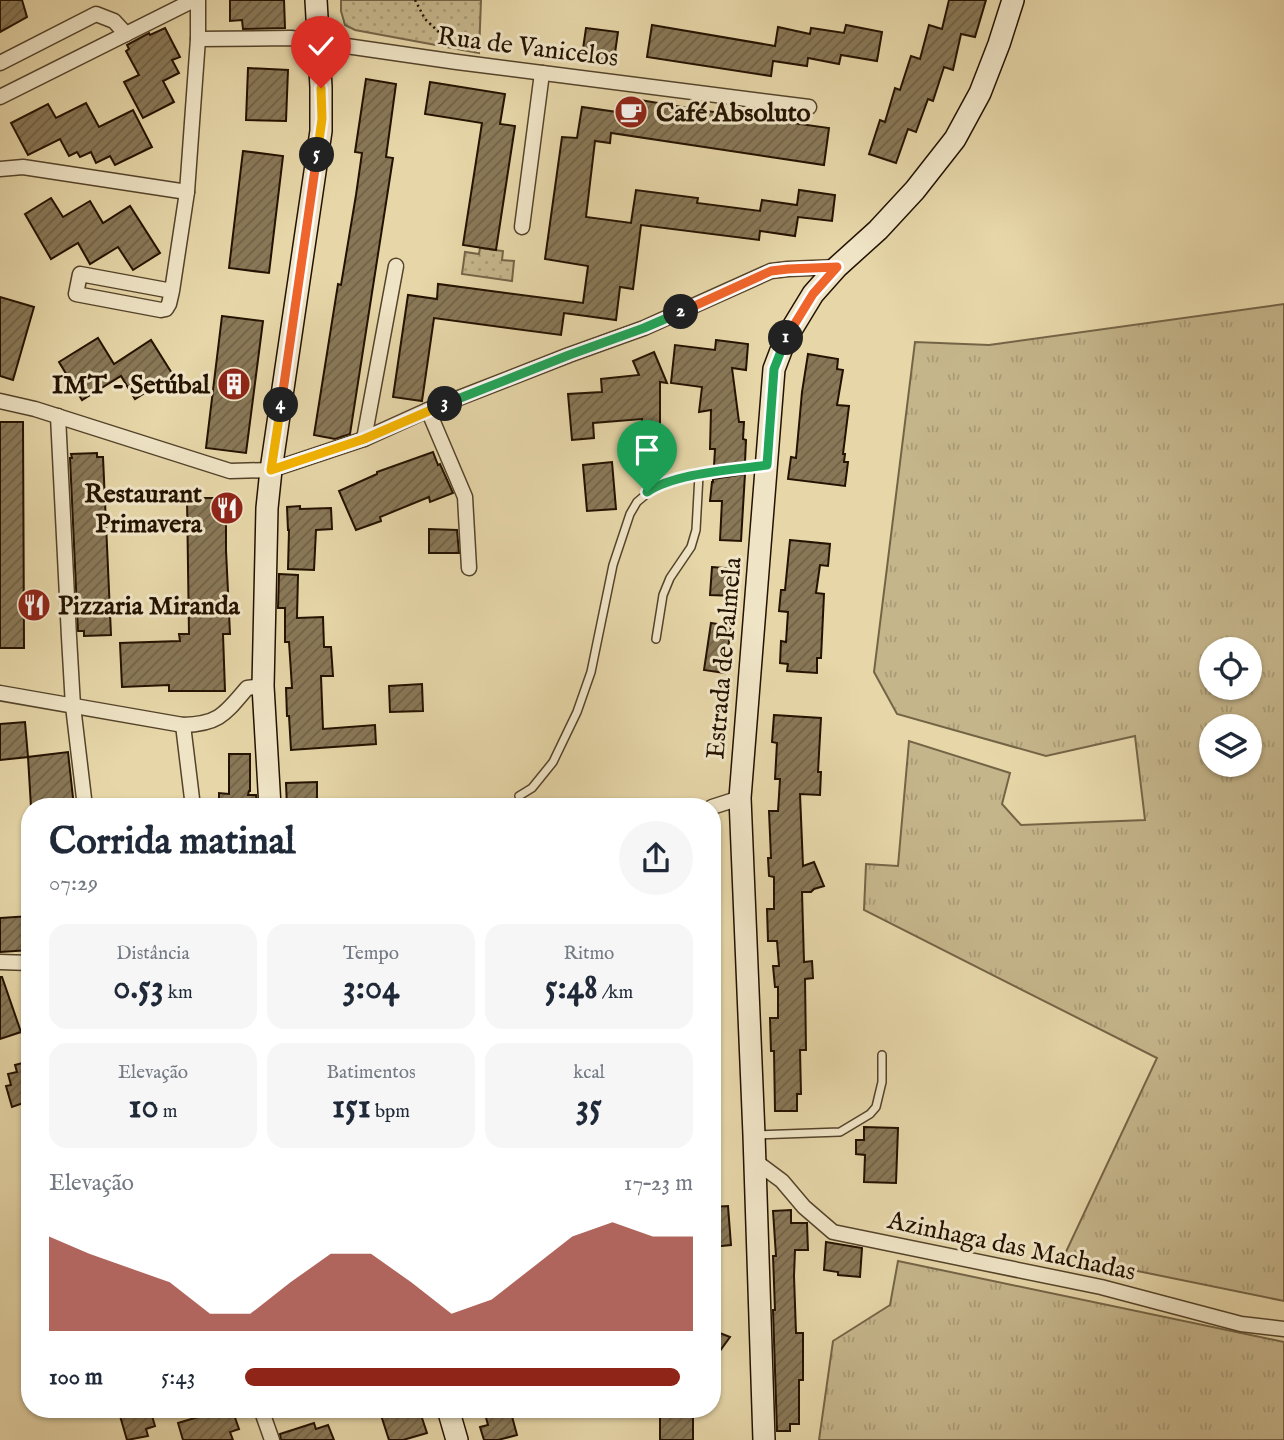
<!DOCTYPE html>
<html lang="pt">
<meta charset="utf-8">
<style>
:root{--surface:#fff;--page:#f6f6f7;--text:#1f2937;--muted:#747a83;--accent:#8f2418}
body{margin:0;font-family:"IM FELL English",serif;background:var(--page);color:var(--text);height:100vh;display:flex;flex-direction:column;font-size:26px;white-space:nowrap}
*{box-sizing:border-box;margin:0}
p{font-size:23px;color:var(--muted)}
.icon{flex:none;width:38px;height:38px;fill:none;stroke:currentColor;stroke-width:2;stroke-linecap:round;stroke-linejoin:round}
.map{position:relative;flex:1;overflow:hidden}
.sheet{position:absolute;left:21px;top:798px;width:700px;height:620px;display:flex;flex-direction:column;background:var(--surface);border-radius:28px;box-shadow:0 2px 5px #0004}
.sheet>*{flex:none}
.buttons{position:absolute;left:1199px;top:637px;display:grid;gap:14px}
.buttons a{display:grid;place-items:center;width:63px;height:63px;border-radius:50%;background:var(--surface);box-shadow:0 2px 5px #0004;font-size:35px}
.pin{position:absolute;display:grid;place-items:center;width:60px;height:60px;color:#fff;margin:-72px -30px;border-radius:50% 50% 50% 0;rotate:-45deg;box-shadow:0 0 7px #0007}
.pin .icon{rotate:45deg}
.km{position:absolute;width:35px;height:35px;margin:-18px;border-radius:50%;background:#222;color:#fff;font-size:19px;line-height:35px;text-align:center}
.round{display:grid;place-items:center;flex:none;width:74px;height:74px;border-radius:37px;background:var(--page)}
.head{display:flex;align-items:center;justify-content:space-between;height:119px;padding:0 28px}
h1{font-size:38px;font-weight:700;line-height:52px}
.stats{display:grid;grid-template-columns:repeat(3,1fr);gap:10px;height:119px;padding:7px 28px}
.stats div{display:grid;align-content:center;border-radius:18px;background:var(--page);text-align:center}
.stats b{font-size:35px;font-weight:700}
.stats small{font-size:19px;font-weight:400}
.stats p{font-size:19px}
.chart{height:196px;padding:14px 28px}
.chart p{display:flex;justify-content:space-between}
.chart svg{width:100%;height:126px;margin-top:7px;fill:var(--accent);opacity:.7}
ul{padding:0 28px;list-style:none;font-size:23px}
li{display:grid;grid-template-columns:112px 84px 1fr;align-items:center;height:52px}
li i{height:18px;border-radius:9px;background:var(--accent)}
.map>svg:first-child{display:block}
.grass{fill:url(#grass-tufts);stroke:#746446;stroke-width:2;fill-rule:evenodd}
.park{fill:url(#park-dots);stroke:#746446;stroke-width:2}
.building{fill:url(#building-hatch);stroke:#241200;stroke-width:2}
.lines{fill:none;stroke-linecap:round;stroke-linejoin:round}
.lane-casing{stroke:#54432a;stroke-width:10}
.street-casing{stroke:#54432a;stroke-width:17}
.secondary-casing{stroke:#241200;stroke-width:24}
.path{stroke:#241200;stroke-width:2.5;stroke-dasharray:2 3.5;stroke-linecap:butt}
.lane{stroke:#efe4c6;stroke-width:7}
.street{stroke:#efe4c6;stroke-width:14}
.secondary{stroke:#efe4c6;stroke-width:21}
.split-1-casing{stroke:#fff;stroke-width:14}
.split-2-casing{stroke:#fff;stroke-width:14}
.split-3-casing{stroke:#fff;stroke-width:14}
.split-4-casing{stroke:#fff;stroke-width:14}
.split-5-casing{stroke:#fff;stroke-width:14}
.split-6-casing{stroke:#fff;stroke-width:14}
.split-1{stroke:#22a559;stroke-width:9}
.split-2{stroke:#f0652b;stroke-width:9}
.split-3{stroke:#22a559;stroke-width:9}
.split-4{stroke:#f5b400;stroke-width:9}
.split-5{stroke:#f0652b;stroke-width:9}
.split-6{stroke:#f5b400;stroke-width:9}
.labels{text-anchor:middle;stroke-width:6;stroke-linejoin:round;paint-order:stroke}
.street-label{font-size:26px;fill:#241200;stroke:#efe4c6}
.poi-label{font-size:26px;font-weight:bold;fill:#241200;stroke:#efe4c6;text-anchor:start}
</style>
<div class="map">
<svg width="1284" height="1440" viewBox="0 0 1284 1440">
<defs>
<pattern id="grass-tufts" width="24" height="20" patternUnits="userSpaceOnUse" patternTransform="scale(1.75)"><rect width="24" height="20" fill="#c5b58b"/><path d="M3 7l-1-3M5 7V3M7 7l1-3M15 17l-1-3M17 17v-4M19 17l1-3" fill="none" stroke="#a99b76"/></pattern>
<pattern id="park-dots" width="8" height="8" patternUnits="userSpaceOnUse" patternTransform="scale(1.75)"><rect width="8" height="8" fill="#c5b58b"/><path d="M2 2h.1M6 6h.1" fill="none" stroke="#a99b76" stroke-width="1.8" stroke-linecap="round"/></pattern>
<pattern id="building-hatch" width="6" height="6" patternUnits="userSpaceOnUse" patternTransform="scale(1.75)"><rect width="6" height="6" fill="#897857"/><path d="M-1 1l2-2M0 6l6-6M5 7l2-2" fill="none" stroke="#706146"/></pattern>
</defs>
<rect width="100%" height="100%" fill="#e6d6a8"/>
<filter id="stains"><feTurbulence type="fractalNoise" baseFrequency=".00286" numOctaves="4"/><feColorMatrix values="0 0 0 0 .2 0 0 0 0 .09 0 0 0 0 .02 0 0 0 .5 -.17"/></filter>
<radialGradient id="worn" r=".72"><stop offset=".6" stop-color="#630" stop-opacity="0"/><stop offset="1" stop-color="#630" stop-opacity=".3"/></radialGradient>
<!-- grass -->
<g class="grass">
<path d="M1284,304V1301L1064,1256L1157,1058L864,910L866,864L898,866L909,741L1010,773L1002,804L1021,825L1145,820L1135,736L1046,756L897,714L874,672L915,342L989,345ZM1211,649H1250V688H1211ZM1211,726H1250V765H1211Z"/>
<polygon points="898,1261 1284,1342 1284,1440 819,1440 833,1341 890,1305"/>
</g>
<!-- park -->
<g class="park">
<polygon points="341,0 481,0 479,53 355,30 345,25 341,11"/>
<polygon points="480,248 503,251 502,260 514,261 512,281 462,274 465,252 479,254"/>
</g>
<!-- building -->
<g class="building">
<polygon points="0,0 22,0 27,17 0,32"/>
<polygon points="230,0 284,0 285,28 243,29 242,20 230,21"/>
<polygon points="949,0 986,0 975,37 961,34 953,70 944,67 933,101 928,99 916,132 908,129 896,163 869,154 880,120 885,122 895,88 900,90 911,56 920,59 929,25 942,29"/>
<polygon points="652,25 775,46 778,27 810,34 811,28 844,33 846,25 882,32 877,61 841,55 839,64 808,58 807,66 773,61 771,76 647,57"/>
<polygon points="165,28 180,57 172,60 179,73 163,81 174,102 143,118 124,82 139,75 126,51 129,49 127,45 149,33 150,35"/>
<polygon points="586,28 618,32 614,60 582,56"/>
<polygon points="248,68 288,70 286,121 246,120"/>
<polygon points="366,79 396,84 386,157 393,158 350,434 335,439 314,435 338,284 341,285 356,195 362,153 355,152"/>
<polygon points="430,82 505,94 500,124 515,126 496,250 463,245 482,123 425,114"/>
<polygon points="640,100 700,110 829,128 824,165 611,133 610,143 595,141 586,217 631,223 636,190 698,198 697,203 760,211 762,200 797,205 799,190 835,195 832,221 798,217 795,236 760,231 759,240 641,225 633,289 620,287 616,320 564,313 561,335 434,318 422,401 393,397 408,295 437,299 438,284 583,303 588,266 545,259 562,137 577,138 582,107 638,115"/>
<polygon points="86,103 99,127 133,110 152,147 115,165 110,156 96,163 91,152 80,157 77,152 69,156 60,139 28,155 11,123 48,104 56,118"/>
<polygon points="243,151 283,156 269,273 229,268"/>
<polygon points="51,198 63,217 90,201 103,223 130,206 160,253 133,270 118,247 90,264 78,243 51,259 25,214"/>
<polygon points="0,297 34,307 13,380 0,376"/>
<polygon points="222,316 263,321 246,453 206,448"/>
<polygon points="98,338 114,364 151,340 173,375 135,399 121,376 82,400 59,362"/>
<polygon points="716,340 748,344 746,370 732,368 739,422 744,422 743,439 746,440 745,462 714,466 715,449 710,449 711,410 699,412 702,387 671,383 675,345 715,350"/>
<polygon points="654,352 667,383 660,382 660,426 642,426 642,419 593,423 594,438 572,440 568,394 602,392 601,379 639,375 633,361"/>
<polygon points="808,354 838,359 837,369 843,370 837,405 849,406 843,454 845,454 844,462 848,462 845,486 788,479 791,457 796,458 802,392"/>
<polygon points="0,422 23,422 24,648 0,648"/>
<polygon points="433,452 438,465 440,464 453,493 430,502 429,497 380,517 381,521 356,530 339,491 377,474 377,472"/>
<polygon points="97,453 97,457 103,457 111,635 84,636 84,631 78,631 70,458 72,458 71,454"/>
<polygon points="612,462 616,509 587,511 583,465"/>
<polygon points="745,474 741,541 720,540 722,501 710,501 712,482 713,482 713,479"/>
<polygon points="187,498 226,498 226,550 230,634 223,634 225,691 169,691 169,685 122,687 120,643 180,641 179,634 189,634"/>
<polygon points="300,506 300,509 331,508 332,529 316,530 314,570 288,569 289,530 288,530 287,507"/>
<polygon points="429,529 457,530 459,553 429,553"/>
<polygon points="790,540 830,544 828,566 820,565 816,593 824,594 821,658 817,658 817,673 787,671 788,664 780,663 781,641 786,642 788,612 779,611 781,590 785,590"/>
<polygon points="712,567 736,569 734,596 710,595"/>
<polygon points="279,574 298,575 297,618 323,617 324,647 331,647 333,676 321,676 323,729 375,725 376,744 291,750 289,716 287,716 286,688 292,688 289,642 285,642 285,608 278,608"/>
<polygon points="711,623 731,626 725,673 704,670"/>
<polygon points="422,684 423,711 390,712 389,686"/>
<polygon points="774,715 821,718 818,772 821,772 820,795 800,794 803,866 814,862 824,886 814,889 811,892 802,892 804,962 812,961 813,978 805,979 806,1050 800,1050 801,1094 797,1094 797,1111 775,1111 774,1051 771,1051 770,1018 778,1018 778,987 775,987 773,966 779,966 777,941 768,941 767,909 774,909 774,877 769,876 768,858 771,858 769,811 778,811 780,779 775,779 777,743 772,742"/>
<polygon points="25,722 28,757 0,760 0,724"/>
<polygon points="68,752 74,807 31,807 28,757"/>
<polygon points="229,754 250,754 250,791 249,791 248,795 256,795 257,807 219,807 219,793 229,794"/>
<polygon points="317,782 317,807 287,807 286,783"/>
<polygon points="30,916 30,950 0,952 0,918"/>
<polygon points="0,977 2,977 21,1032 0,1039"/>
<polygon points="30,1061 30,1103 26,1102 12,1107 6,1086 11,1085 8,1074 17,1072 15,1065"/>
<polygon points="864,1127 898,1128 896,1183 864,1182 865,1155 856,1154 856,1140 864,1140"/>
<polygon points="728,1206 731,1245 712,1247 712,1207"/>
<polygon points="791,1210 791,1223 807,1223 808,1250 795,1250 794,1276 796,1333 803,1333 803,1380 799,1380 799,1424 790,1424 790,1431 777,1431 773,1310 775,1310 773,1256 776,1256 773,1211"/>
<polygon points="826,1242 862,1248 860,1277 838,1275 838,1272 824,1270"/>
<polygon points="712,1330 730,1337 712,1362"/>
<polygon points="118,1409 150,1409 155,1426 146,1429 148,1436 127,1440"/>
<polygon points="225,1409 232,1409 239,1429 230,1432 233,1440 183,1440 178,1423"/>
<polygon points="379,1409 419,1409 427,1433 403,1440 389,1440"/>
<polygon points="507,1409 510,1409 517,1435 498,1440 484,1440 480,1427 488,1425 485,1414"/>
<polygon points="664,1409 693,1409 693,1440 660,1440 660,1415 664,1415"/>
<polygon points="314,1423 316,1429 328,1425 334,1440 281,1440 280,1434"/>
</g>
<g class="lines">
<defs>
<g id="lane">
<polyline points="656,639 663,595 670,578 691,547 696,530 699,475"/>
<polyline points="519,796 532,788 553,762 577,712 591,672 613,565 630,514 637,502 656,486 667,482 699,475 763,465"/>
<polyline points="756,1135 840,1132 870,1114 876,1107 882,1082 882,1055"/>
</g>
<g id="street">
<polyline points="198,39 291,38 457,62 809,107"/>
<polyline points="0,63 96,14 114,21 126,34"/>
<polyline points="0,97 194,0"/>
<polyline points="0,169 23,167 187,192"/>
<polyline points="522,227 542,73"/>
<polyline points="172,291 80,274 76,294 161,310 166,309 169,304 172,291 187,192 198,39 198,0"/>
<polyline points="0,401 35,409 230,471 271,470 364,439 428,410 569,355 644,328 771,271 788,269 837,267"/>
<polyline points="428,410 465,497 469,568"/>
<polyline points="58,416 69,637 73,706 85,807"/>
<polyline points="364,439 396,266"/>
<path d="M0,693L183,725C219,724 225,714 247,688L263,686"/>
<polyline points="183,725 193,807"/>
<polyline points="712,807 740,798"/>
<polyline points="0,962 30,963"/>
<polyline points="755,1161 782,1181 804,1207 833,1232 1101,1287 1241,1324 1284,1329"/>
<polyline points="261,1409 272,1440"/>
</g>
<g id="secondary">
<polyline points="270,807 263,686 267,508 271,470 321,131 321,87 316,0"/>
<polyline points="448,1409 457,1440"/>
<polyline points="764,1440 754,1135 740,798 774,369 785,340 813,294 837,267 878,230 915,190 955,139 980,93 999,44 1013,0"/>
</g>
</defs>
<!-- lane casing -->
<use href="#lane" class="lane-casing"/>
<!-- street casing -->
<use href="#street" class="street-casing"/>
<!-- secondary casing -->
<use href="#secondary" class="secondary-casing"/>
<!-- path -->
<polyline class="path" points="415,0 425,19 442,35 447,44"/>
<!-- lane -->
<use href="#lane" class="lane"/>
<!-- street -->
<use href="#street" class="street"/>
<!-- secondary -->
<use href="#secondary" class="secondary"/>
</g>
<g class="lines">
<defs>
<path id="split-1" d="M647,492C675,473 733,470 767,465L774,369L786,338"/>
<polyline id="split-2" points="681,312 771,271 788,269 837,267 813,294 786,338"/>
<polyline id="split-3" points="445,404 569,355 644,328 681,312"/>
<polyline id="split-4" points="281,405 271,470 364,439 445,404"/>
<polyline id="split-5" points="281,405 317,155"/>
<polyline id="split-6" points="317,155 322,119 321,88"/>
</defs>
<!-- split-1 casing -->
<use href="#split-1" class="split-1-casing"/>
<!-- split-2 casing -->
<use href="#split-2" class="split-2-casing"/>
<!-- split-3 casing -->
<use href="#split-3" class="split-3-casing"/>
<!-- split-4 casing -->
<use href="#split-4" class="split-4-casing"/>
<!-- split-5 casing -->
<use href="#split-5" class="split-5-casing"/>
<!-- split-6 casing -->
<use href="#split-6" class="split-6-casing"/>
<!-- split-1 -->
<use href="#split-1" class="split-1"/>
<!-- split-2 -->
<use href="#split-2" class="split-2"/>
<!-- split-3 -->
<use href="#split-3" class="split-3"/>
<!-- split-4 -->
<use href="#split-4" class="split-4"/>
<!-- split-5 -->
<use href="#split-5" class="split-5"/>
<!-- split-6 -->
<use href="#split-6" class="split-6"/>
</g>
<!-- icons -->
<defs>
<symbol id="cafe-disc" viewBox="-11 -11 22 22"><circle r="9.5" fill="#8f2418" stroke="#efe4c6"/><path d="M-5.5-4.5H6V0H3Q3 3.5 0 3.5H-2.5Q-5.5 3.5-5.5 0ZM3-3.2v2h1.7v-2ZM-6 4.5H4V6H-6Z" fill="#fff"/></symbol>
<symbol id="building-disc" viewBox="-11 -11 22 22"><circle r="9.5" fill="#8f2418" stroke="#efe4c6"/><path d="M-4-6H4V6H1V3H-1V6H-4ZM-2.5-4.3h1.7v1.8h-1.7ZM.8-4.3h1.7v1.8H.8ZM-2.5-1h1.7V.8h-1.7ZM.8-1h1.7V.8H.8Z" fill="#fff"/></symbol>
<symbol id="restaurant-disc" viewBox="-11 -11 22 22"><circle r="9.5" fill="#8f2418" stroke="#efe4c6"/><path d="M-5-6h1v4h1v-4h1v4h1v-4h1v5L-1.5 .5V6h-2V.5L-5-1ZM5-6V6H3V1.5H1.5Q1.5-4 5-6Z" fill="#fff"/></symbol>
</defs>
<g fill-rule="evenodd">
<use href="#cafe-disc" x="612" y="93" width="38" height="38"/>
<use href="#building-disc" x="215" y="365" width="38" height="38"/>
<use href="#restaurant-disc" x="208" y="489" width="38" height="38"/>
<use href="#restaurant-disc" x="15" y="586" width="38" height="38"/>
</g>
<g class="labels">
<!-- street labels -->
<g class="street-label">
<text transform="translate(528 46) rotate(7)" y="9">Rua de Vanicelos</text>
<text transform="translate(723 658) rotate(-85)" y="9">Estrada de Palmela</text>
<text transform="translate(1012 1245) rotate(12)" y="9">Azinhaga das Machadas</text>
</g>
<!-- poi labels -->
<g class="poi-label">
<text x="656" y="121">Café Absoluto</text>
<text x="210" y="393" text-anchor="end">IMT - Setúbal</text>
<text x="202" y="502" text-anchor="end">Restaurant<tspan x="202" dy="30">Primavera</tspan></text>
<text x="58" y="614">Pizzaria Miranda</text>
</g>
</g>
<rect width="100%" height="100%" filter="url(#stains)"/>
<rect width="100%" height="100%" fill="url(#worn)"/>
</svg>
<div class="buttons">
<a><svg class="icon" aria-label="locate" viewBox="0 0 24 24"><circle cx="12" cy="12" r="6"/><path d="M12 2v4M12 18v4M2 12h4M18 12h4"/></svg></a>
<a><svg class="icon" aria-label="layers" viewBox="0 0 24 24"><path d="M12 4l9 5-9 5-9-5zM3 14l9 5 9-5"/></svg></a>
</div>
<div class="pin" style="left:647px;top:492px;background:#1e9e55"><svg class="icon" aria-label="arrive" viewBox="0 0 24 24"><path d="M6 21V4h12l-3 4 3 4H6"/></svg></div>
<div class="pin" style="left:321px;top:88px;background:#d93025"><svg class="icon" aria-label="check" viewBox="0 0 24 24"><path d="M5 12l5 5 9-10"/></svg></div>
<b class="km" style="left:786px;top:338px">1</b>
<b class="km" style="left:681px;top:312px">2</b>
<b class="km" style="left:445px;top:404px">3</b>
<b class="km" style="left:281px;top:405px">4</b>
<b class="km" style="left:317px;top:155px">5</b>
<section class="sheet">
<div class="head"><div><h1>Corrida matinal</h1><p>07:29</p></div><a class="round"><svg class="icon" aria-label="share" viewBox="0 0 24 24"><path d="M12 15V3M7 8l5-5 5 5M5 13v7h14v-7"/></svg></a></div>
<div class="stats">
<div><p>Distância</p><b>0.53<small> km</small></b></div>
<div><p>Tempo</p><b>3:04</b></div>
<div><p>Ritmo</p><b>5:48<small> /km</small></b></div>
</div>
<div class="stats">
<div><p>Elevação</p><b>10<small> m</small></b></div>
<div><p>Batimentos</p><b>151<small> bpm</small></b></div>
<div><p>kcal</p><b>35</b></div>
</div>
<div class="chart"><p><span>Elevação</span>17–23 m</p>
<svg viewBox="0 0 160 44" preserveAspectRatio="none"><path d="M0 44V11L10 17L20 22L30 27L40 38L50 38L60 27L70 17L80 17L90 27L100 38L110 33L120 22L130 11L140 6L150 11L160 11V44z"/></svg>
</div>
<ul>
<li><b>100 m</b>5:43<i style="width:97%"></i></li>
</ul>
</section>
</div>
